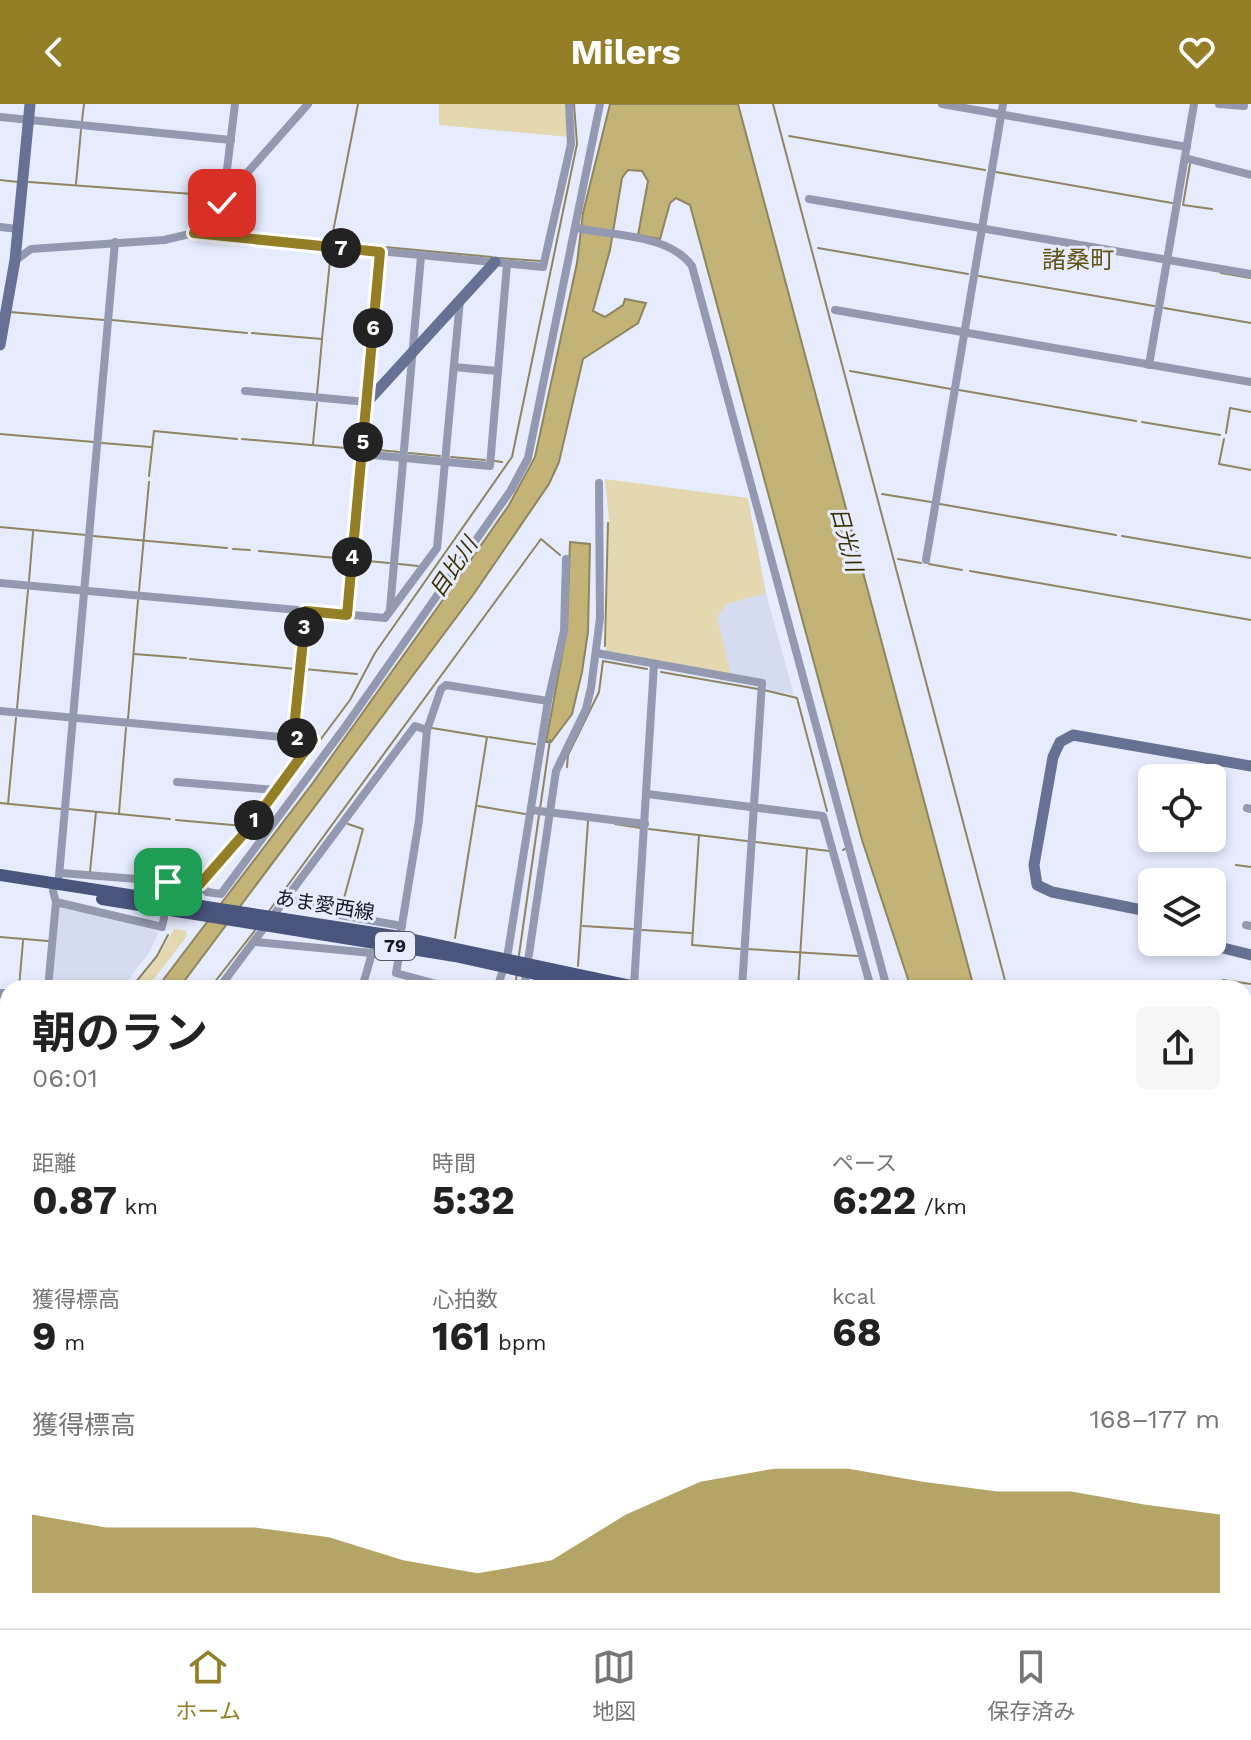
<!DOCTYPE html>
<html lang="ja">
<meta charset="utf-8">
<style>
:root{--surface:#fff;--page:#f6f6f6;--text:#222;--muted:#767676;--line:#e0e0e0;--accent:#957f26}
body{margin:0;font-family:"Work Sans","Noto Sans JP",sans-serif;background:var(--page);color:var(--text);height:100vh;display:flex;flex-direction:column;font-size:30px;white-space:nowrap}
*{box-sizing:border-box;margin:0}
p{font-size:26px;color:var(--muted)}
.icon{flex:none;width:44px;height:44px;fill:none;stroke:currentColor;stroke-width:2;stroke-linecap:round;stroke-linejoin:round}
.map{position:relative;flex:1;overflow:hidden}
.panel{position:absolute;left:0px;top:876px;width:1252px;height:648px;display:flex;flex-direction:column;background:var(--surface);border-radius:24px 24px 0 0;box-shadow:0 4px 12px #0003}
.panel>*{flex:none}
.tools{position:absolute;left:1138px;top:660px;display:grid;gap:16px}
.tools a{display:grid;place-items:center;width:88px;height:88px;border-radius:12px;background:var(--surface);box-shadow:0 4px 12px #0003;font-size:40px}
.pin{position:absolute;display:grid;place-items:center;width:68px;height:68px;color:#fff;margin:-34px;border-radius:16px;box-shadow:0 4px 12px #0006}
.km{position:absolute;width:40px;height:40px;margin:-20px;border-radius:50%;background:#222;color:#fff;font-size:22px;line-height:40px;text-align:center}
.round{display:grid;place-items:center;flex:none;width:84px;height:84px;border-radius:12px;background:var(--page)}
.headline{display:flex;align-items:center;justify-content:space-between;height:136px;padding:0 32px}
h1{font-size:44px;font-weight:700;line-height:60px}
.stats{display:grid;grid-template-columns:repeat(3,1fr);gap:12px;height:136px;padding:8px 32px}
.stats div{display:grid;align-content:center}
.stats b{font-size:40px;font-weight:700}
.stats small{font-size:22px;font-weight:400}
.stats p{font-size:22px}
.chart{height:224px;padding:16px 32px}
.chart p{display:flex;justify-content:space-between}
.chart svg{width:100%;height:144px;margin-top:8px;fill:var(--accent);opacity:.7}
header{display:flex;justify-content:space-between;align-items:center;height:104px;padding:0 32px;background:var(--accent);color:#fff;font-size:36px;font-weight:700}
.tab-bar{display:flex;justify-content:space-around;align-items:center;height:112px;border-top:2px solid var(--line);background:var(--surface);font-size:22px;color:var(--muted)}
.tab-bar a{display:grid;justify-items:center;gap:4px}
.tab-bar .current{color:var(--accent)}
.map>svg:first-child{display:block}
.built{fill:#d5dcf1}
.green{fill:#e3d8b0}
.water{fill:#c3b377;stroke:#8f855e;stroke-width:2}
.lines{fill:none;stroke-linecap:round;stroke-linejoin:round}
.stream{stroke:#8f855e;stroke-width:2}
.street{stroke:#9299b1;stroke-width:8}
.secondary{stroke:#677193;stroke-width:11}
.primary{stroke:#49557d;stroke-width:12}
.route-casing{stroke:#fff;stroke-width:16}
.route{stroke:#957f26;stroke-width:10}
.labels{text-anchor:middle;stroke-width:6;stroke-linejoin:round;paint-order:stroke}
.shield{fill:#e6ecfe;stroke:#555a66;stroke-width:2}
.shield-label{font-size:18px;font-weight:bold;fill:#171b25}
.street-label{font-size:20px;fill:#171b25;stroke:#e6ecfe}
.water-label{font-size:22px;font-style:italic;fill:#3e3200;stroke:#e6ecfe}
.quarter-label{font-size:24px;fill:#625316;stroke:#e6ecfe}
</style>
<header><svg class="icon" aria-label="back" viewBox="0 0 24 24"><path d="M15 5l-7 7 7 7"/></svg>Milers<svg class="icon" aria-label="heart" viewBox="0 0 24 24"><path d="M12 20l-8-8c-3-5 5-10 8-4 3-6 11-1 8 4z"/></svg></header>
<div class="map">
<svg width="1251" height="1524" viewBox="0 0 1251 1524">
<rect width="100%" height="100%" fill="#e6ecfe"/>
<!-- built -->
<g class="built">
<polygon points="766,489 794,591 764,585 764,576 731,571 716,513 727,500"/>
<polygon points="59,802 90,808 159,828 148,850 122,884 51,884"/>
<polygon points="415,1516 520,1516 560,1519 560,1524 415,1524"/>
</g>
<!-- green -->
<g class="green">
<polygon points="439,0 567,0 569,33 439,21"/>
<polygon points="605,375 748,394 766,489 727,500 717,513 731,571 606,547 609,417"/>
<polygon points="174,825 186,827 187,832 147,884 133,884 158,853"/>
</g>
<!-- water -->
<g class="water">
<polygon points="610,0 738,0 974,884 911,884 862,736 690,101 676,94 670,99 660,135 638,131 648,77 642,67 628,66 622,74 610,146 593,207 605,213 623,201 625,195 646,199 638,219 583,255 559,358 549,380 473,491 179,884 157,884 312,680 447,490 509,401 535,353 577,159 583,109"/>
<polygon points="570,438 590,440 588,528 582,568 572,610 551,638 546,638 567,524"/>
<polygon points="1069,1516 1159,1516 1163,1524 1072,1524"/>
</g>
<g class="lines">
<!-- stream -->
<g class="stream">
<polyline points="358,0 331,138 492,153"/>
<polyline points="773,0 1007,884"/>
<polyline points="82,17 84,0"/>
<polyline points="789,32 985,66"/>
<polyline points="1190,60 1183,101 1212,105"/>
<polyline points="996,68 1172,99"/>
<polyline points="0,76 18,78"/>
<polyline points="29,78 220,92"/>
<polyline points="76,80 81,26"/>
<polyline points="818,144 968,170"/>
<polyline points="498,154 540,157"/>
<polyline points="1221,169 1251,174"/>
<polyline points="979,172 1154,202"/>
<polyline points="1164,204 1251,219"/>
<polyline points="10,208 104,216"/>
<polyline points="112,216 247,229"/>
<polyline points="252,229 322,235 331,147"/>
<polyline points="850,267 951,285"/>
<polyline points="959,286 1136,317"/>
<polyline points="317,290 322,236"/>
<polyline points="1142,318 1220,331"/>
<polyline points="1226,329 1230,304 1251,308"/>
<polyline points="0,330 94,338"/>
<polyline points="242,335 357,345"/>
<polyline points="1224,335 1219,360 1251,366"/>
<polyline points="102,339 151,343"/>
<polyline points="313,340 317,299"/>
<polyline points="368,345 399,348"/>
<polyline points="409,349 440,352"/>
<polyline points="451,353 485,356"/>
<polyline points="495,357 502,358"/>
<polyline points="149,372 154,327 237,335"/>
<polyline points="882,390 931,398"/>
<polyline points="940,400 1116,431"/>
<polyline points="0,423 86,431"/>
<polyline points="93,432 227,444"/>
<polyline points="1122,432 1251,454"/>
<polyline points="233,445 250,446"/>
<polyline points="259,447 347,455"/>
<polyline points="898,455 921,459"/>
<polyline points="357,456 389,459"/>
<polyline points="399,460 418,462"/>
<polyline points="929,460 962,466"/>
<polyline points="970,467 1251,516"/>
<polyline points="29,477 33,428"/>
<polyline points="139,487 149,378"/>
<polyline points="605,542 608,419"/>
<polyline points="134,550 186,554"/>
<polyline points="190,555 296,565"/>
<polyline points="304,565 357,570"/>
<polyline points="661,568 758,585"/>
<polyline points="764,586 797,594 827,707"/>
<polyline points="17,604 28,486"/>
<polyline points="128,615 138,496"/>
<polyline points="432,624 487,633 455,834"/>
<polyline points="489,633 535,640"/>
<polyline points="567,663 568,651 599,588 603,557 647,565"/>
<polyline points="0,699 61,705"/>
<polyline points="8,700 16,614"/>
<polyline points="478,702 525,710"/>
<polyline points="68,705 170,715"/>
<polyline points="540,705 550,636"/>
<polyline points="119,709 126,624"/>
<polyline points="176,716 244,722"/>
<polyline points="615,720 641,724"/>
<polyline points="649,725 747,737"/>
<polyline points="699,731 692,841 740,845"/>
<polyline points="756,738 829,747"/>
<polyline points="843,746 845,745"/>
<polyline points="1236,761 1251,763"/>
<polyline points="90,768 96,708"/>
<polyline points="207,779 255,723 350,596 375,549 512,353 577,40 574,0"/>
<polyline points="341,805 363,725 348,720"/>
<polyline points="269,807 541,435 560,451"/>
<polyline points="583,822 633,825"/>
<polyline points="642,826 691,829"/>
<polyline points="0,833 48,837"/>
<polyline points="747,845 858,852"/>
<polyline points="519,851 539,711"/>
<polyline points="578,862 588,717"/>
<polyline points="1223,876 1251,880"/>
<polyline points="19,884 23,837"/>
<polyline points="131,884 157,852 168,831"/>
<polyline points="210,884 256,825"/>
<polyline points="515,884 517,869"/>
<polyline points="798,884 807,745"/>
<polyline points="1,893 8,894"/>
<polyline points="1244,996 1251,997"/>
<polyline points="0,1022 8,1016"/>
<polyline points="1244,1117 1251,1117"/>
<polyline points="3,1150 8,1151"/>
<polyline points="0,1207 8,1209"/>
<polyline points="1244,1236 1251,1237"/>
<polyline points="0,1309 8,1309"/>
<polyline points="0,1440 8,1440"/>
<polyline points="562,1516 654,1523"/>
<polyline points="1189,1516 1192,1524"/>
<polyline points="820,1519 869,1516"/>
<polyline points="177,1524 178,1516"/>
<polyline points="718,1524 793,1521"/>
</g>
<!-- street -->
<g class="street">
<polyline points="942,0 1187,43"/>
<polyline points="1219,0 1244,2"/>
<polyline points="0,13 231,36"/>
<polyline points="1185,54 1251,71"/>
<polyline points="809,95 1251,170"/>
<polyline points="223,98 235,0"/>
<polyline points="0,123 18,125"/>
<path d="M577,124C613,132 669,130 692,162L887,884"/>
<polyline points="194,129 308,0"/>
<polyline points="16,156 31,145 164,136 194,129 543,163 571,40 569,0"/>
<polyline points="835,206 1251,278"/>
<polyline points="1149,261 1194,0"/>
<polyline points="454,263 498,267"/>
<polyline points="245,287 367,298"/>
<polyline points="362,350 490,362 507,160"/>
<polyline points="926,456 1003,0"/>
<polyline points="0,479 385,514 437,444 460,196"/>
<polyline points="390,505 421,152"/>
<polyline points="347,511 380,148"/>
<polyline points="596,549 762,579 742,884"/>
<polyline points="0,607 293,634"/>
<polyline points="177,678 276,686"/>
<polyline points="647,690 823,712 871,884"/>
<polyline points="1247,704 1251,705"/>
<polyline points="531,706 645,720"/>
<polyline points="61,769 200,780 207,788 221,790 345,623 511,386 528,354 600,0"/>
<polyline points="59,772 115,138"/>
<polyline points="200,780 248,725 313,636 293,634 306,507"/>
<polyline points="53,787 56,798 162,823 164,814"/>
<polyline points="288,795 340,811 402,822"/>
<polyline points="1246,821 1251,822"/>
<polyline points="400,833 419,716 427,626 441,585 446,581 548,597"/>
<polyline points="256,838 372,849"/>
<polyline points="399,852 396,869 451,884"/>
<polyline points="634,882 654,560"/>
<polyline points="48,884 56,798"/>
<polyline points="219,884 415,622 427,626"/>
<polyline points="362,884 372,849 399,852 399,848"/>
<polyline points="497,884 507,854 548,597 564,527 566,455"/>
<polyline points="524,884 556,667 586,605 591,584 600,514 599,379"/>
<polyline points="0,889 8,889"/>
<polyline points="1244,938 1251,940"/>
<polyline points="0,1030 8,1028"/>
<polyline points="1244,1056 1251,1057"/>
<polyline points="0,1146 8,1136"/>
<polyline points="1244,1177 1251,1177"/>
<polyline points="0,1183 8,1185"/>
<polyline points="0,1254 8,1256"/>
<polyline points="1244,1296 1251,1297"/>
<polyline points="1244,1316 1251,1316"/>
<polyline points="1244,1348 1251,1349"/>
<polyline points="0,1374 8,1373"/>
<polyline points="1244,1379 1251,1380"/>
<polyline points="1244,1409 1251,1410"/>
<polyline points="1244,1455 1251,1456"/>
<polyline points="0,1506 8,1506"/>
<polyline points="90,1516 91,1524"/>
<polyline points="641,1516 664,1518"/>
<polyline points="803,1516 805,1524"/>
<polyline points="1199,1517 1241,1524"/>
<polyline points="684,1520 787,1516"/>
<polyline points="171,1524 172,1516"/>
<polyline points="208,1524 209,1516"/>
<polyline points="412,1524 412,1516"/>
</g>
<!-- secondary -->
<g class="secondary">
<polyline points="0,241 15,156 30,0"/>
<polyline points="367,298 495,158"/>
<polyline points="1152,808 1052,788 1037,781 1034,761 1053,653 1060,638 1073,631 1251,662"/>
<polyline points="1199,838 1251,851"/>
<polyline points="663,1516 666,1524"/>
</g>
<!-- primary -->
<g class="primary">
<polyline points="0,771 400,833 641,884"/>
<polyline points="102,795 455,852 599,884"/>
<polyline points="1244,1025 1251,1027"/>
<polyline points="1244,1034 1251,1035"/>
</g>
</g>
<g class="lines">
<defs>
<polyline id="route" points="168,778 200,780 248,725 313,636 293,634 306,507 347,511 380,148 194,129 222,99"/>
</defs>
<!-- route casing -->
<use href="#route" class="route-casing"/>
<!-- route -->
<use href="#route" class="route"/>
</g>
<g class="labels">
<!-- shield labels -->
<rect class="shield" x="375" y="828" width="40" height="28" rx="6"/>
<g class="shield-label">
<text x="395" y="848">79</text>
</g>
<!-- street labels -->
<g class="street-label">
<text transform="translate(325 801) rotate(9)" y="7">あま愛西線</text>
</g>
<!-- water labels -->
<g class="water-label">
<text transform="translate(847 435) rotate(75)" y="8">日光川</text>
<text transform="translate(453 463) rotate(-56)" y="8">目比川</text>
</g>
<!-- quarter labels -->
<g class="quarter-label">
<text x="1078" y="164">諸桑町</text>
</g>
</g>
</svg>
<div class="tools">
<a><svg class="icon" aria-label="locate" viewBox="0 0 24 24"><circle cx="12" cy="12" r="6"/><path d="M12 2v4M12 18v4M2 12h4M18 12h4"/></svg></a>
<a><svg class="icon" aria-label="layers" viewBox="0 0 24 24"><path d="M12 4l9 5-9 5-9-5zM3 14l9 5 9-5"/></svg></a>
</div>
<div class="pin" style="left:168px;top:778px;background:#1e9e55"><svg class="icon" aria-label="arrive" viewBox="0 0 24 24"><path d="M6 21V4h12l-3 4 3 4H6"/></svg></div>
<div class="pin" style="left:222px;top:99px;background:#d93025"><svg class="icon" aria-label="check" viewBox="0 0 24 24"><path d="M5 12l5 5 9-10"/></svg></div>
<b class="km" style="left:254px;top:716px">1</b>
<b class="km" style="left:297px;top:634px">2</b>
<b class="km" style="left:304px;top:523px">3</b>
<b class="km" style="left:352px;top:453px">4</b>
<b class="km" style="left:363px;top:338px">5</b>
<b class="km" style="left:373px;top:224px">6</b>
<b class="km" style="left:341px;top:144px">7</b>
<section class="panel">
<div class="headline"><div><h1>朝のラン</h1><p>06:01</p></div><a class="round"><svg class="icon" aria-label="share" viewBox="0 0 24 24"><path d="M12 15V3M7 8l5-5 5 5M5 13v7h14v-7"/></svg></a></div>
<div class="stats">
<div><p>距離</p><b>0.87<small> km</small></b></div>
<div><p>時間</p><b>5:32</b></div>
<div><p>ペース</p><b>6:22<small> /km</small></b></div>
</div>
<div class="stats">
<div><p>獲得標高</p><b>9<small> m</small></b></div>
<div><p>心拍数</p><b>161<small> bpm</small></b></div>
<div><p>kcal</p><b>68</b></div>
</div>
<div class="chart"><p><span>獲得標高</span>168–177 m</p>
<svg viewBox="0 0 160 44" preserveAspectRatio="none"><path d="M0 44V20L10 24L20 24L30 24L40 27L50 34L60 38L70 34L80 20L90 10L100 6L110 6L120 10L130 13L140 13L150 17L160 20V44z"/></svg>
</div>
</section>
</div>
<nav class="tab-bar">
<a class="current"><svg class="icon" aria-label="home" viewBox="0 0 24 24"><path d="M3 11l9-7 9 7M6 9v11h12V9"/></svg>ホーム</a>
<a><svg class="icon" aria-label="map" viewBox="0 0 24 24"><path d="M3 6l6-2 6 2 6-2v14l-6 2-6-2-6 2zM9 4v14M15 6v14"/></svg>地図</a>
<a><svg class="icon" aria-label="saved" viewBox="0 0 24 24"><path d="M7 4h10v16l-5-4-5 4z"/></svg>保存済み</a>
</nav>
